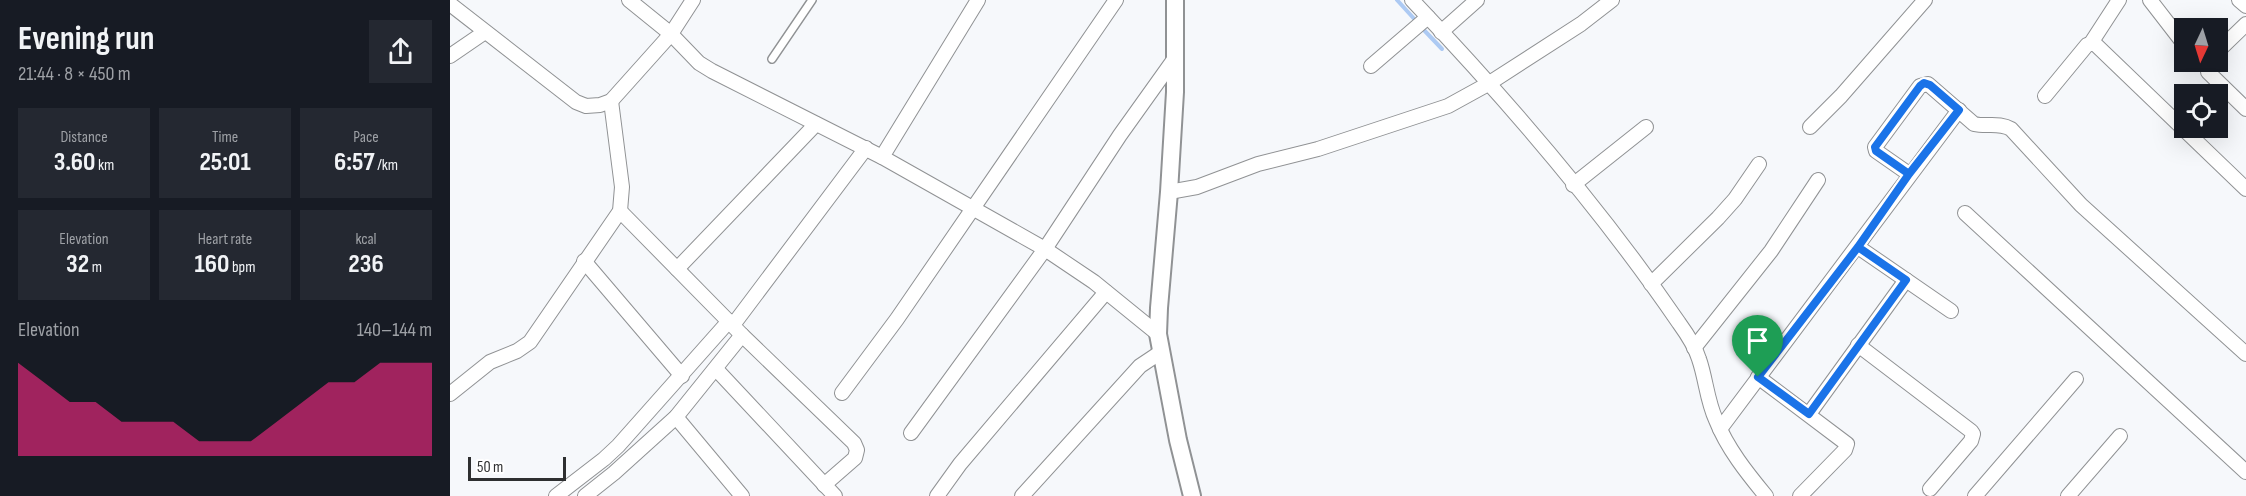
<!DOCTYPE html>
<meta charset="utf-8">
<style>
:root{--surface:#171b24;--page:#242831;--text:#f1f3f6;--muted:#9ea1a6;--accent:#db2777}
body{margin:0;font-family:"Sofia Sans Condensed",sans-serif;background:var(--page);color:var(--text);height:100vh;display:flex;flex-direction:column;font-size:22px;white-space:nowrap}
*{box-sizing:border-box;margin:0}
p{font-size:20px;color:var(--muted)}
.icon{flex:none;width:33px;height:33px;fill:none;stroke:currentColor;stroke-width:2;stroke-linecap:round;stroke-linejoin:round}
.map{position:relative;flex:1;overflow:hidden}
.drawer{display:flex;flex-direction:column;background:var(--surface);width:450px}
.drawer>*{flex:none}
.needle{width:39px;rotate:184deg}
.fabs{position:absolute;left:1724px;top:18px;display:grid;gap:12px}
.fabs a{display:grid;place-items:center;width:54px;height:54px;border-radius:0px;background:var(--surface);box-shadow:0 6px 24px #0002;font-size:30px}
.scale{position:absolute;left:18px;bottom:15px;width:98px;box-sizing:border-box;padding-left:6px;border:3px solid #2e2f30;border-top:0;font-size:16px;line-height:21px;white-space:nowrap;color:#2e2f30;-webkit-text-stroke:4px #fff;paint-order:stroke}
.pin{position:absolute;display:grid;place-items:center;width:51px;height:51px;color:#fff;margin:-62px -26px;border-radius:50% 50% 50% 0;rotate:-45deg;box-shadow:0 0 6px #0007}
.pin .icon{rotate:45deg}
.round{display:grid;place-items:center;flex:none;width:63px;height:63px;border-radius:0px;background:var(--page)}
.head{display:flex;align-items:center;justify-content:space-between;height:102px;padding:0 18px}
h1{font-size:33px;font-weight:700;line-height:45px}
.metrics{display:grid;grid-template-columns:repeat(3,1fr);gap:9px;height:102px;padding:6px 18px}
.metrics div{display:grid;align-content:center;border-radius:0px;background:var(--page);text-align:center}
.metrics b{font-size:26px;font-weight:700}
.metrics small{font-size:16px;font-weight:400}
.metrics p{font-size:16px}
.chart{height:168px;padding:12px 18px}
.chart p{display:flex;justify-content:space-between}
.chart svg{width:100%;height:108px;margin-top:6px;fill:var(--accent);opacity:.7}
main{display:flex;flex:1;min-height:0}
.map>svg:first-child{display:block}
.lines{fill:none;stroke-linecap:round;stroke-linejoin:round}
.stream{stroke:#adcaf3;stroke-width:4}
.service-casing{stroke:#909294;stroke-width:10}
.minor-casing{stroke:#909294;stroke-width:16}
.tertiary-casing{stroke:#909294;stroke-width:20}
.service{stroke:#fff;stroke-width:7}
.minor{stroke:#fff;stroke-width:14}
.tertiary{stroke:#fff;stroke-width:16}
.route-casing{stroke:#fff;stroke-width:12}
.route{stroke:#1a73e8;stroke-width:8}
</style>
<main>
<section class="drawer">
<div class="head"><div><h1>Evening run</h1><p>21:44 · 8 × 450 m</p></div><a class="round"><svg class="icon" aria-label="share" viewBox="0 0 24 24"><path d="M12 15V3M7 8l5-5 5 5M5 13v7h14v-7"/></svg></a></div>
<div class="metrics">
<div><p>Distance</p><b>3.60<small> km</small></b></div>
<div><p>Time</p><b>25:01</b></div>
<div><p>Pace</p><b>6:57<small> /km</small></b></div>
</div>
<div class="metrics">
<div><p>Elevation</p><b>32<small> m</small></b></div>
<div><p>Heart rate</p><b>160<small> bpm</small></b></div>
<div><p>kcal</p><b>236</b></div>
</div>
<div class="chart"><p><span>Elevation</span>140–144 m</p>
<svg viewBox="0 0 160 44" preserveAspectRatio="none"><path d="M0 44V6L10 14L20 22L30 22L40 30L50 30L60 30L70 38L80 38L90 38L100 30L110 22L120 14L130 14L140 6L150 6L160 6V44z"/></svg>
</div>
</section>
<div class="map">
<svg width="1796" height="496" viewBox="0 0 1796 496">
<rect width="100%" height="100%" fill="#f6f8fb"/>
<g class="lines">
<!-- stream -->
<g class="stream">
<polyline points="947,0 967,22"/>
<polyline points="972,28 992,49"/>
</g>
<defs>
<polyline id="service" points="322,59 362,0"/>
<g id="minor">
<polyline points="179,0 221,34 249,63 262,71 432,157 595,249 644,282 708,334"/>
<path d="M962,0C1057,100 1151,209 1229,323C1237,334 1245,346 1249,359C1256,379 1257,401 1266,420C1277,448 1297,473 1316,496"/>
<polyline points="1700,0 1734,44"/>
<polyline points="1789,0 1796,6"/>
<polyline points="0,4 126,102 136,106 150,105 161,101 221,34 243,0"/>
<polyline points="991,32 1027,0"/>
<polyline points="1641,43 1669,0"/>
<polyline points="1767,52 1796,24"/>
<polyline points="0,56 35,32"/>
<polyline points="1758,62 1758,72 1796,109"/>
<polyline points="921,66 978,17"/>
<polyline points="1595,96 1637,45 1644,43 1796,189"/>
<polyline points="1360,127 1391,96 1475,0"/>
<polyline points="432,157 528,0"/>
<path d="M1459,174L1426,151L1425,147L1470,86L1478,84L1524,124C1537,127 1549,122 1561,129L1631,205L1796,354"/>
<polyline points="1123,185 1196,127"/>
<polyline points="719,192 747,187 808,164 868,149 998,106 1038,84 1131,24 1162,0"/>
<polyline points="170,211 292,335 404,443 407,450 405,458 374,485"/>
<polyline points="1515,213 1796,472"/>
<polyline points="1408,247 1501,311"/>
<polyline points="134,261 232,376"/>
<polyline points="227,269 366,124"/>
<polyline points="1201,284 1268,218 1285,199 1309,164"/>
<polyline points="283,325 416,148"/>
<polyline points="1408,345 1521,431 1523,434 1521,441 1480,489"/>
<polyline points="1244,348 1321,251 1368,180"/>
<polyline points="266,369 385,496"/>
<polyline points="1308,377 1397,444 1395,450 1350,496"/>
<polyline points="392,393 447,319 666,0"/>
<polyline points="0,394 40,362 67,351 80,342 170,211 172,187 161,101"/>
<polyline points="1359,414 1456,280"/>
<polyline points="226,417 292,496"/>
<polyline points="1270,429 1509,110"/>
<polyline points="461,433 595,249 670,135 725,58"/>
<polyline points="106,496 154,459 168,446 279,321"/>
<polyline points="135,496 164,473 226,417 292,335"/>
<polyline points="487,496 510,464 656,292"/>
<polyline points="572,496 690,366 711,352"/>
<polyline points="1525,496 1626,379"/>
<polyline points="1618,496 1670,436"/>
</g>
<polyline id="tertiary" points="725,0 725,92 719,192 709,308 708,334 728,440 742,496"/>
</defs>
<!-- service casing -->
<use href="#service" class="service-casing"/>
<!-- minor casing -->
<use href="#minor" class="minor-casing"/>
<!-- tertiary casing -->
<use href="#tertiary" class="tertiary-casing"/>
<!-- service -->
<use href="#service" class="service"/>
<!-- minor -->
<use href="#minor" class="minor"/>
<!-- tertiary -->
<use href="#tertiary" class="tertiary"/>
</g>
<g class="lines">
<defs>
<polyline id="route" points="1308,377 1359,414 1456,280 1408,247 1459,174 1509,110 1480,85 1474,83 1470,86 1425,147 1426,151 1459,174 1408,247 1308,377"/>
</defs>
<!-- route casing -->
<use href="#route" class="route-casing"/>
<!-- route -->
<use href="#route" class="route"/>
</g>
</svg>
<div class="fabs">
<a><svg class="needle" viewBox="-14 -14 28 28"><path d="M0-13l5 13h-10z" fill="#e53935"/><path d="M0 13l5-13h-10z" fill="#9ea1a6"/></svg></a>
<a><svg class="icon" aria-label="locate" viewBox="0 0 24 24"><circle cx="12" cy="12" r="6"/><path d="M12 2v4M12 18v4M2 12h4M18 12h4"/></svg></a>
</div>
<div class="scale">50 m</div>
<div class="pin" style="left:1308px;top:377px;background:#1e9e55"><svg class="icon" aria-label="arrive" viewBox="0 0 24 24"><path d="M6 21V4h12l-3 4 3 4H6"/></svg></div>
</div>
</main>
